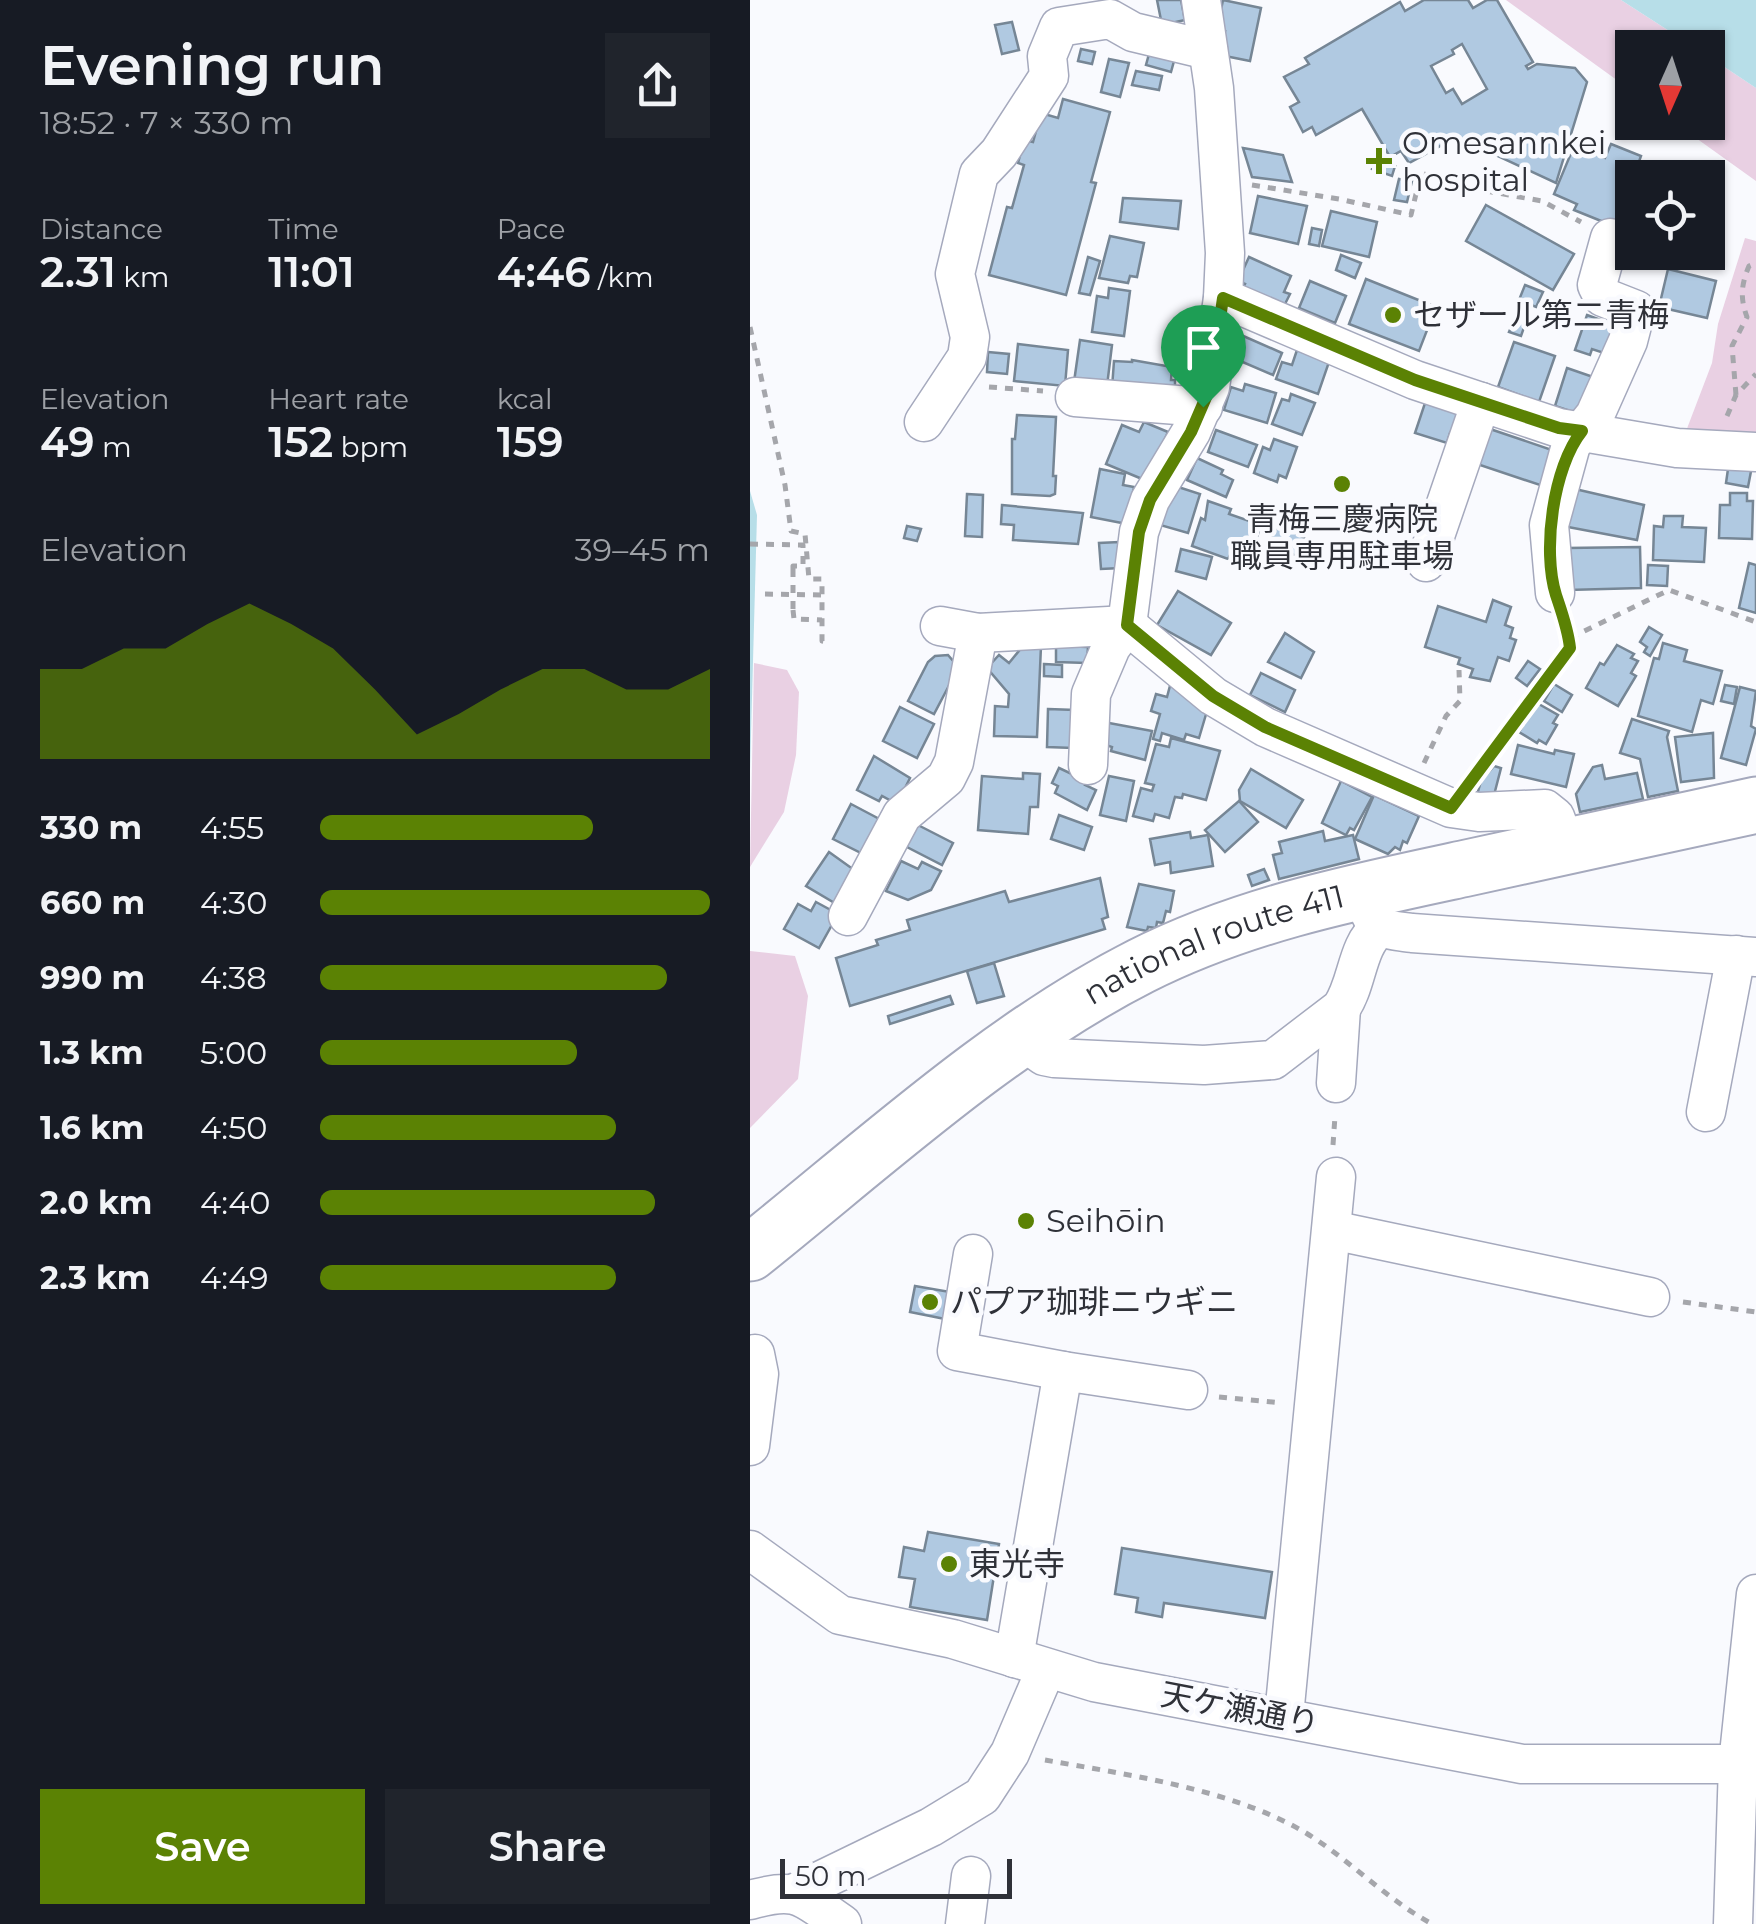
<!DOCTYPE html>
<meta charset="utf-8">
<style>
:root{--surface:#171b24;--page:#20242c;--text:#f1f3f6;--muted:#9ea1a6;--accent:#5b8204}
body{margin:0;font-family:Montserrat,"Noto Sans JP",sans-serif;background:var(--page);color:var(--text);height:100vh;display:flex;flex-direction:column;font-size:38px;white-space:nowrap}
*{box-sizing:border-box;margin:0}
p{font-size:32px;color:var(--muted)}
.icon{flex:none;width:55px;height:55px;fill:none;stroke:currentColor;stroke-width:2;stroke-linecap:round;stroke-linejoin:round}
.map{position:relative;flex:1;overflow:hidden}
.side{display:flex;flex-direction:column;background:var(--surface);width:750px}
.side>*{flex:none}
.needle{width:65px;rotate:183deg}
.controls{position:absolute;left:865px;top:30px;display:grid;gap:20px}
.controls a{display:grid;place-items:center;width:110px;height:110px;border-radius:0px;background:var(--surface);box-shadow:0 2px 8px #0004;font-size:50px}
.scale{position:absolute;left:30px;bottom:25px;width:232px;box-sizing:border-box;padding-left:10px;border:5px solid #2f3138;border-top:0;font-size:28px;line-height:35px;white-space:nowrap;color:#2f3138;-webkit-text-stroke:8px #f9fafe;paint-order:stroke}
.pin{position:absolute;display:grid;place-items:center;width:85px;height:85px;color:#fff;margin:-102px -42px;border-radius:50% 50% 50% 0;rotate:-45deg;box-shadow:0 0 10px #0007}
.pin .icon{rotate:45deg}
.round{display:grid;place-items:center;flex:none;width:105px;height:105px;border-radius:0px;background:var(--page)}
.overview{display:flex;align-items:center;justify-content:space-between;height:170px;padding:0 40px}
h1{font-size:55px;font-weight:600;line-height:75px}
.metrics{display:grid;grid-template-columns:repeat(3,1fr);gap:15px;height:170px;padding:10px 40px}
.metrics div{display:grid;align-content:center}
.metrics b{font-size:42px;font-weight:600}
.metrics small{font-size:28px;font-weight:400}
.metrics p{font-size:28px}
.chart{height:280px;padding:20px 40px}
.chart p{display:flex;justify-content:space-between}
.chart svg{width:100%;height:180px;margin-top:10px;fill:var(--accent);opacity:.7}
.cta{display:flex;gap:20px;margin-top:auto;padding:20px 40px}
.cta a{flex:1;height:115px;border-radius:0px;background:var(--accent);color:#fff;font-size:40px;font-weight:600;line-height:115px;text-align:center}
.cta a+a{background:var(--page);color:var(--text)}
ul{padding:0 40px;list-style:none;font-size:32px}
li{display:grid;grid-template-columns:160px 120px 1fr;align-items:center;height:75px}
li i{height:25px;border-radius:12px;background:var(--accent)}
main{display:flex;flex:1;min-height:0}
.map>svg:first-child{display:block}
.green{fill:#e9d0e3}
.water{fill:#b7dee8}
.building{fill:#b0c9e1;stroke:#768695;stroke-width:2.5;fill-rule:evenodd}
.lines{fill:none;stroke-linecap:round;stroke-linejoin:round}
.minor-casing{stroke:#a5a9bd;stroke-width:41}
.highway-casing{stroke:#a5a9bd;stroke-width:59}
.path{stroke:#a5a6ab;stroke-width:5;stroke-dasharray:8 8;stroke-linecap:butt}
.minor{stroke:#fff;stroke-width:38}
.highway{stroke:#fff;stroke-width:55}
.path-bridge{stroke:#a5a6ab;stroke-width:5;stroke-dasharray:8 8;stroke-linecap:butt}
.route-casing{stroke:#fff;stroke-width:20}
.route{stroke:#5b8204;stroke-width:12}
.poi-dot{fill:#5b8204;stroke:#f9fafe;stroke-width:4}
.labels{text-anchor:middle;stroke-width:9;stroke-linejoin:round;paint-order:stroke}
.poi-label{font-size:32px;fill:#2f3138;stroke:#f9fafe;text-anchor:start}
.street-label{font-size:32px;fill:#2f3138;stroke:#f9fafe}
</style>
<main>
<section class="side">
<div class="overview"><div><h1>Evening run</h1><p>18:52 · 7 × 330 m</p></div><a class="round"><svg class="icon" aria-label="share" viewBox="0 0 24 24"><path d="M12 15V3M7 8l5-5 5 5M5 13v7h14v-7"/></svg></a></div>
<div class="metrics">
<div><p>Distance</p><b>2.31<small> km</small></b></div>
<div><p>Time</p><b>11:01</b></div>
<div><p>Pace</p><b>4:46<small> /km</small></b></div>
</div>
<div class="metrics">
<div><p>Elevation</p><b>49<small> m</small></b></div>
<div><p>Heart rate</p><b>152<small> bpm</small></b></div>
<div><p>kcal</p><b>159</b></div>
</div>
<div class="chart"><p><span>Elevation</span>39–45 m</p>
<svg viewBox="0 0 160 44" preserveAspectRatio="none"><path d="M0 44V22L10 22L20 17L30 17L40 11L50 6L60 11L70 17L80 27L90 38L100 33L110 27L120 22L130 22L140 27L150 27L160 22V44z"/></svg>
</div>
<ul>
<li><b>330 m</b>4:55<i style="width:70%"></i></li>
<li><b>660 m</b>4:30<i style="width:100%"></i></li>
<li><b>990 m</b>4:38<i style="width:89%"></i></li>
<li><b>1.3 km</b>5:00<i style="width:66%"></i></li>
<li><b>1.6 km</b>4:50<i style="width:76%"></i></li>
<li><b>2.0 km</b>4:40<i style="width:86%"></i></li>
<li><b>2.3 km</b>4:49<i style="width:76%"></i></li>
</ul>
<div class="cta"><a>Save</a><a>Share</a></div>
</section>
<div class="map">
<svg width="1006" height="1924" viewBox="0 0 1006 1924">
<rect width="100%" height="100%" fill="#f9fafe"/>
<!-- green -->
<g class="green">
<polygon points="756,0 871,0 944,47 882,48 882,91"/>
<polygon points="958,56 1006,88 1006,181 925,123 958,122"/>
<polygon points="995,238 1006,241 1006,443 933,439 962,363 968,324"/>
<polygon points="4,663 37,670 49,692 46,755 34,812 0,867"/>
<polygon points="0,951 45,956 58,996 48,1079 0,1128"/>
</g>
<!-- water -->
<g class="water">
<polygon points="871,0 1006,0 1006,88 958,56 958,48 944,47"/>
<polygon points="0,491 7,515 0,771"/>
</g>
<!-- building -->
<g class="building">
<polygon points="407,0 431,0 435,20 412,25"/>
<polygon points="473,0 511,8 500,61 470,55 475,31 467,29"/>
<path d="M674,0H718L723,8L737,0H747L783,62L776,66L778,69L787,64L825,68L837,82L806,183L707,137L659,163L651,151L640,157L612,109L566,135L562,127L553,132L540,107L549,102L534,77L559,64L555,58L650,2L655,11ZM712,44L737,89L712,104L703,89L696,93L681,66L704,54L702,50Z"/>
<polygon points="262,22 269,50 252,54 245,25"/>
<polygon points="331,49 345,52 342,64 328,61"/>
<polygon points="399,54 424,61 421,72 396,65"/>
<polygon points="359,59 379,63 370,97 351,92"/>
<polygon points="386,71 412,76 409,90 382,85"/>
<polygon points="313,99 360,112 341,182 346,183 316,295 239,275 257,207 262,208 274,165 268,163 274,140 283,142 291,113 308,118"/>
<polygon points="861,144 891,156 866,227 824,210 827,204 804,194 824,146 855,158"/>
<polygon points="493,148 533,155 542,182 502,177"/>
<polygon points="625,159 645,166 642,176 622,169"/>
<polygon points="649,179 662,181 657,202 644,200"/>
<polygon points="508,196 557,206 548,244 500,233"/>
<polygon points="373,198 431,201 428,229 370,222"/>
<polygon points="736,205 824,254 803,290 716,241"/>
<polygon points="581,211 627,222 619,257 572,246"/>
<polygon points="562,228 572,230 569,246 559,244"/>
<polygon points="360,236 394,243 387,277 380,276 378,283 349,278"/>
<polygon points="591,255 611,263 605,278 586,270"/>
<polygon points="338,257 350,261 340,295 329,293"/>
<polygon points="499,257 541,276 534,292 540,294 532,310 491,292 495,284 488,281"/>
<polygon points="918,269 966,281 957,318 909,307"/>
<polygon points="616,279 686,307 669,351 599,324"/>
<polygon points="560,281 596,296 585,323 549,308"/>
<polygon points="775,285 793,292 786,307 769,300"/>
<polygon points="359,288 380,291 374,336 342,332 347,296 358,298"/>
<polygon points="766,315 777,319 771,336 759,332"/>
<polygon points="837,315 870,327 860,355 842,349 840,355 825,350"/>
<polygon points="491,335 532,353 523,375 481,357"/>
<polygon points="330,340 362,345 357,386 324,382"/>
<polygon points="764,342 805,356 789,402 748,387"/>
<polygon points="268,344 318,350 315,386 264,381"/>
<polygon points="547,350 579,362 568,394 526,379 532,362 542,365"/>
<polygon points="238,352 259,354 257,374 237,372"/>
<polygon points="382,360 422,367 421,380 425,380 425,392 362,388 364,361 382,362"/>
<polygon points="817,368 846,378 826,413 805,406"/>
<polygon points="495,384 526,393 517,423 474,410 481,387 493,391"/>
<polygon points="541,394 565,403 552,435 522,424 532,399 539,401"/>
<polygon points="676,400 714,413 707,435 700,433 697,443 665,433"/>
<polygon points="267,415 306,417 303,476 306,476 305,494 300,496 262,494 262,439 265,439"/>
<polygon points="394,422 418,432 397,481 356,464 372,425 389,432"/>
<polygon points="740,429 802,450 793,486 727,464"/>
<polygon points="466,430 507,445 498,467 458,452"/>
<polygon points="524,439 547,447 536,478 529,475 527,482 504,473 513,447 520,450"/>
<polygon points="447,458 473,470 471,474 483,480 476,497 437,480"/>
<polygon points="979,462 1002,466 998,487 976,483"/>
<polygon points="350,469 375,474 373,485 384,487 377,524 341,517"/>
<polygon points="422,485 450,494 438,533 410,525"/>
<polygon points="825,489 894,505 887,540 818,527"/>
<polygon points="980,493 997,493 997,501 1003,501 1002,539 969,538 970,505 980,505"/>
<polygon points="217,494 233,495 232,537 215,536"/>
<polygon points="458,501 481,509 479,514 511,525 499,561 480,555 478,559 442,546 451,518 455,520"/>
<polygon points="252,505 333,513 328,544 263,540 264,525 251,524"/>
<polygon points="914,516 933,516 932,527 956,528 954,562 903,560 904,526 913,527"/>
<polygon points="529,524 556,539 546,556 519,540"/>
<polygon points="157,526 171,529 167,541 154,538"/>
<polygon points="369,542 371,568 351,569 349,543"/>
<polygon points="890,547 891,588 818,590 817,548"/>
<polygon points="431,549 462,557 456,579 426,571"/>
<polygon points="999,563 1006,565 1006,613 989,608"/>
<polygon points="898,565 918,566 917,586 897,585"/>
<polygon points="428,591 481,623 461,655 407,625"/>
<polygon points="743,600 761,607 755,625 763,628 760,638 766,640 759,661 748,657 740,681 720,677 723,669 708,664 710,658 675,647 688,606 736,622"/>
<polygon points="899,627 912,635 900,656 894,652 897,647 890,642"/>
<polygon points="535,633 564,652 551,678 518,662"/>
<polygon points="913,643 937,650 934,661 972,671 963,704 951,700 942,732 888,716 904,658 909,659"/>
<polygon points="867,645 884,654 881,658 888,661 881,673 886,676 868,706 836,688 850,663 854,665"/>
<polygon points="273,646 291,646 287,737 244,736 245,706 258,707 259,694 237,668 249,655 259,663"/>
<polygon points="306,646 338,647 337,663 306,662"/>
<polygon points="198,655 204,662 204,676 184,714 158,701 178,662 185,656"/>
<polygon points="778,661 790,669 777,686 766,678"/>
<polygon points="294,664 312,665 312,677 294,676"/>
<polygon points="511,673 545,690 535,712 500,695"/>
<polygon points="421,682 457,711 449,738 436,734 434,740 412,733 410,741 403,739 410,714 401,711 406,694 417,697"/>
<polygon points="804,684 822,695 812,712 794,701"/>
<polygon points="975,685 987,687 984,704 971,701"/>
<polygon points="990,687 1006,691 1001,726 1006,729 996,765 971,758"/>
<polygon points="787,703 808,715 803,723 807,725 796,744 789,740 787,743 769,732"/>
<polygon points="150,707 184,724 167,758 133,741"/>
<polygon points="298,709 325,710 323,748 297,747"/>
<polygon points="882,719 919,731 917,737 928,791 898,797 890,759 870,753"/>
<polygon points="359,723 402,731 395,760 361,751 362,747 353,744"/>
<polygon points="963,733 964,778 931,782 925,737"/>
<polygon points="421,738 470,751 456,800 433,794 432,798 425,797 419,818 405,814 403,821 383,816 391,788 402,791 404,785 395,783 406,744 419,747"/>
<polygon points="768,745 804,754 805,750 824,754 816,787 761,774"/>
<polygon points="124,756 160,778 147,804 132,796 129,801 107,790"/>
<polygon points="852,765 855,779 887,773 893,799 830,812 826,794 843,767"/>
<polygon points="744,766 751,768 743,799 727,795 731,781"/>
<polygon points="309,768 337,781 335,785 346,790 337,810 305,793 308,786 302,783"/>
<polygon points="501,769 553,800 536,828 490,801 489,790"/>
<polygon points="273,773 290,774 288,807 280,807 278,834 228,830 232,776 273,779"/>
<polygon points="359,776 384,781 376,821 350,815"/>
<polygon points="591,781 622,797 604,830 600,828 596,835 572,823"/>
<polygon points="624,795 669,816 657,843 653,841 650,850 645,847 638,854 605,839"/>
<polygon points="489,801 508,822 475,852 455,830"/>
<polygon points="101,804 135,822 117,856 83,839"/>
<polygon points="309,815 342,827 334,850 301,839"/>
<polygon points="164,823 203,843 192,865 153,845"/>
<polygon points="573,831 575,841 603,835 609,859 529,879 523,855 532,853 529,842"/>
<polygon points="440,832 441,838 458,835 463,866 421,873 420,862 405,865 400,839"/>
<polygon points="79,852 107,872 88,905 56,886"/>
<polygon points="151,861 168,869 172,862 191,871 181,890 158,900 136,891"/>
<polygon points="514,869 519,880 502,886 498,875"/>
<polygon points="350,878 358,917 352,919 355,929 100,1006 86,958 128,945 126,940 160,930 157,920 255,891 259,902"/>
<polygon points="389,884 424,891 420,912 416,911 413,923 407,922 406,928 398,927 397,931 377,927"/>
<polygon points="66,902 88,914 69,948 34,929 48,904 61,911"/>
<polygon points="244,963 254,996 227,1003 217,971"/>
<polygon points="200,996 203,1004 140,1024 138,1016"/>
<polygon points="165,1286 200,1292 195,1319 160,1312"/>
<polygon points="178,1532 249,1544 237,1620 160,1607 165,1579 149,1577 154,1547 174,1551"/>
<polygon points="372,1548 522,1572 515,1618 414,1603 412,1617 386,1612 388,1598 365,1594"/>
</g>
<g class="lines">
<defs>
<g id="minor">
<polyline points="473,298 665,380 809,428 927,448 1006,452"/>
<polyline points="325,397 453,407"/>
<polyline points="174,422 217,357 220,337 205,274 229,174 249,153 299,76 297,56 309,27 360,19 383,32 458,50"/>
<polyline points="676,562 731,402"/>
<polyline points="805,593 799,525 821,445 845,415 878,341 886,310 853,297 847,285 860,238"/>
<polyline points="190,626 228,633 377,625 463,696 515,727 701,808 729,812 795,809 805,817 816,846"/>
<polyline points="338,765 341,694 361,647 377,625 389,532 400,500 441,432 460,387 473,298 475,253 464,88 451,0"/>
<path d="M618,907C624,931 640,930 662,933L1006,957"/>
<polyline points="98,916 152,815 196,778 204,762 228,633"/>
<path d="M270,1039L294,1056L304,1058L454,1065L523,1060L591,1008C608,984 606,946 629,928"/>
<polyline points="586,1083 591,1008"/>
<polyline points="956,1112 986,955"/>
<polyline points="582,1230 900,1297"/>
<polyline points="223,1254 207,1351 313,1371"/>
<polyline points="0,1446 9,1374 5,1354"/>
<polyline points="0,1550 90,1615 203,1639 344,1682 772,1764 988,1764 1006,1767"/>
<polyline points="264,1658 313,1371 438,1390"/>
<polyline points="534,1716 586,1177"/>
<polyline points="45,1893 181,1827 232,1796 260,1753 296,1669"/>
<path d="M0,1900C49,1886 52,1897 92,1924"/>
<polyline points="215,1924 221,1876"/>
<polyline points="983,1924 988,1764 1006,1594"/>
</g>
<g id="highway">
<path id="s1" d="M0,1253C124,1154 249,1038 391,966C494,914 605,892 717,868C813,847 910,826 1006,805"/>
</g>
</defs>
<!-- minor casing -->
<use href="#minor" class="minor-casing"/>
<!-- highway casing -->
<use href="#highway" class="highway-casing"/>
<!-- path -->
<g class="path">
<polyline points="502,185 589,199 661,215 671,173 709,186 792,201 831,222"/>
<polyline points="0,327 35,485 41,531 55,534 59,579 72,579 72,641 78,642"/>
<polyline points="239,387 293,391"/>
<path d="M986,395L982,346L997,317C990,298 991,285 999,266L1006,263"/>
<polyline points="977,416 986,395 1006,374"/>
<polyline points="0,544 53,545 53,566 43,566 43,569"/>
<polyline points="15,594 71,595"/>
<polyline points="43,610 44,619 72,620"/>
<polyline points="820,638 919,590 1006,622"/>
<polyline points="674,763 696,716 710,701 709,670"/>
<polyline points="724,778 817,654 820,648 815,622"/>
<polyline points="583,1145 585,1116"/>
<polyline points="933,1302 1006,1312"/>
<polyline points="469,1397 532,1403"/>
<path d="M295,1760C379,1775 482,1789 556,1833C600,1860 636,1899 682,1924"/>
</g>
<!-- minor -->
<use href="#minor" class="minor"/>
<!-- highway -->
<use href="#highway" class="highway"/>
<!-- path-bridge -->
<polyline class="path-bridge" points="43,569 43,610"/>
</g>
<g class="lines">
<defs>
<path id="route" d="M473,298L665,380L809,428L832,431C803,467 792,551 806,595C812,613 818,629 820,648L701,808L515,727L463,696L377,625L389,532L400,500L441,432L460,388Z"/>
</defs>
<!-- route casing -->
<use href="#route" class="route-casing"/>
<!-- route -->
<use href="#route" class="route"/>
</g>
<!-- markers -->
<g class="poi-dot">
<path d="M624 146h10v10h10v10h-10v10h-10v-10h-10v-10h10z"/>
<circle cx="643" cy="315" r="10"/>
<circle cx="592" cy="484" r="10"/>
<circle cx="276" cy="1221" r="10"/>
<circle cx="180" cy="1302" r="10"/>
<circle cx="199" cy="1564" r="10"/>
</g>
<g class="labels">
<!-- poi labels -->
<g class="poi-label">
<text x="652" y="154">Omesannkei<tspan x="652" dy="37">hospital</tspan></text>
<text x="663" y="326">セザール第二青梅</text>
<text x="592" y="530" text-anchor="middle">青梅三慶病院<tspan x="592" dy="37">職員専用駐車場</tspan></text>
<text x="296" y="1232">Seihōin</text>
<text x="200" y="1313">パプア珈琲ニウギニ</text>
<text x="219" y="1575">東光寺</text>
</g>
<!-- street labels -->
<g class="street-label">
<text dy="11" stroke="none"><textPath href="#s1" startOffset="562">national route 411</textPath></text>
<text transform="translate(490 1709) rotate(11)" y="11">天ケ瀬通り</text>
</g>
</g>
</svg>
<div class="controls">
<a><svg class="needle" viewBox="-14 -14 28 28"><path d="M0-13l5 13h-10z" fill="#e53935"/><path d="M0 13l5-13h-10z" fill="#9ea1a6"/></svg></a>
<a><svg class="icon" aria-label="locate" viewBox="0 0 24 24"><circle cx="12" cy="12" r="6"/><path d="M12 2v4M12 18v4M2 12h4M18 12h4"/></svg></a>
</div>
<div class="scale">50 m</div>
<div class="pin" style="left:453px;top:407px;background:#1e9e55"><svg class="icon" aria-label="arrive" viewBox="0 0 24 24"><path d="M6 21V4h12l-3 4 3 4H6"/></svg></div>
</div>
</main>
